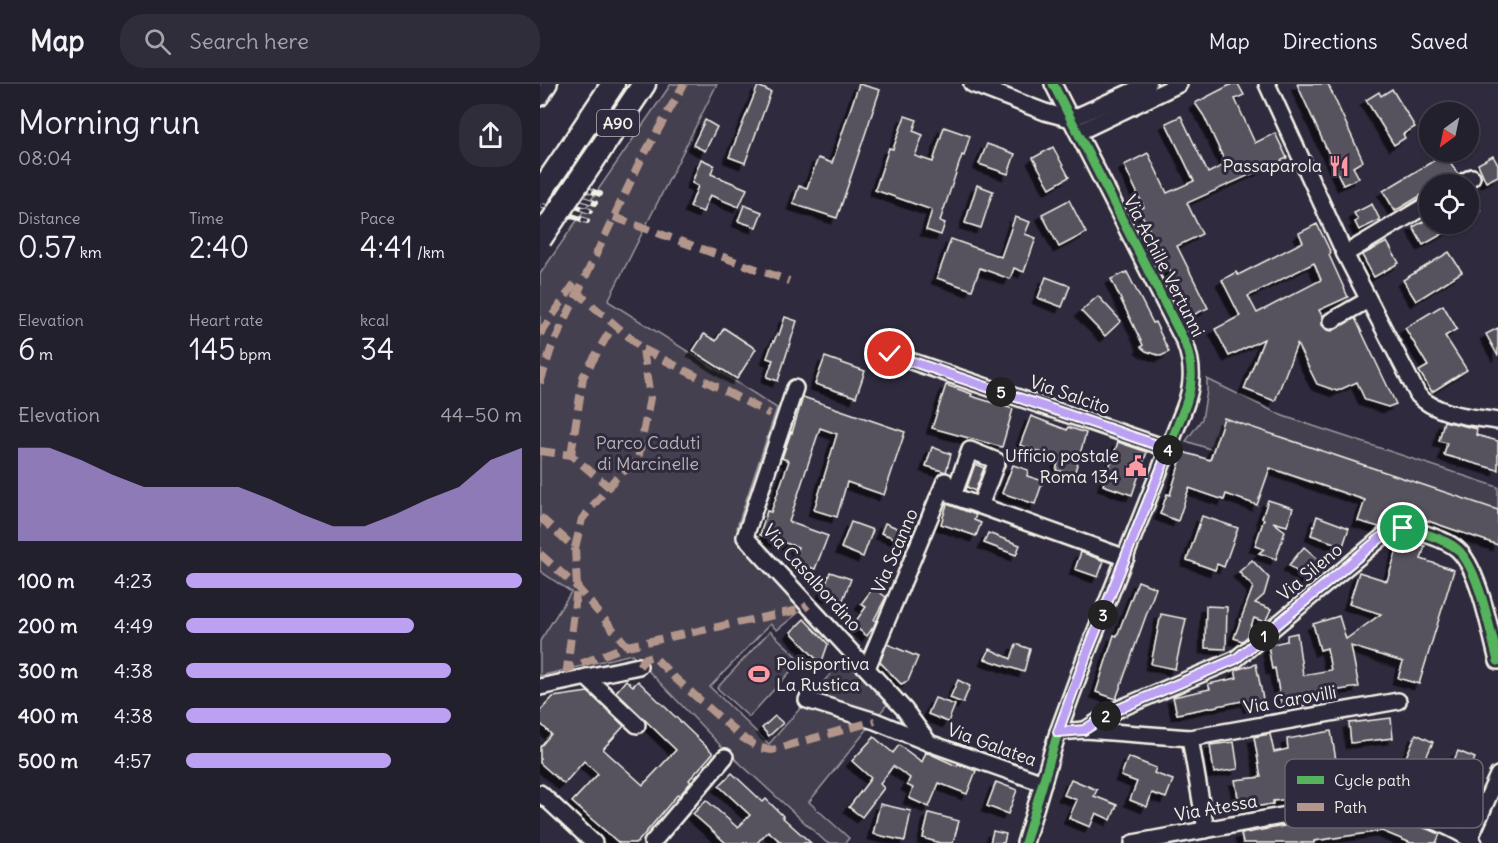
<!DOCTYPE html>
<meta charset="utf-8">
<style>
:root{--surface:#23202e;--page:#2f2d3a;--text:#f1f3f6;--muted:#a3a3aa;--line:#403e4a;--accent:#bca0f2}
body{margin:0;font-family:Delius,sans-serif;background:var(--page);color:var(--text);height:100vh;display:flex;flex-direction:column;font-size:22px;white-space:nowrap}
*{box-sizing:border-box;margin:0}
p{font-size:20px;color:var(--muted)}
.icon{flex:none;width:33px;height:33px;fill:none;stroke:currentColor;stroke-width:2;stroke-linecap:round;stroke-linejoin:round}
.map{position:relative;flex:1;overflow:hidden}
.details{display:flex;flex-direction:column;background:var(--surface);width:540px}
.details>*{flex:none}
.needle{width:39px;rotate:213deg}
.controls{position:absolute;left:879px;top:18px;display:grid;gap:12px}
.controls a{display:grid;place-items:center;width:60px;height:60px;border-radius:50%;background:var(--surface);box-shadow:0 2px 4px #0004,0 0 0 2px var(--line);font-size:30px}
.pin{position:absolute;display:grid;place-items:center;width:51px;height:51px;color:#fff;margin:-26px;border:3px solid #fff;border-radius:50%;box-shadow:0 2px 6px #0007}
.km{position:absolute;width:30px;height:30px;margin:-15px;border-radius:50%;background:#222;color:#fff;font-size:16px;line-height:30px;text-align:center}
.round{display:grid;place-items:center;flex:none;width:63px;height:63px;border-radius:24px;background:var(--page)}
.overview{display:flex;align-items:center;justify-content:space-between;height:102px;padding:0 18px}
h1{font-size:33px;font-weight:600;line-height:45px}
.figures{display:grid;grid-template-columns:repeat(3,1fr);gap:9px;height:102px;padding:6px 18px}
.figures div{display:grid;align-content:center}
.figures b{font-size:30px;font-weight:600}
.figures small{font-size:16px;font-weight:400}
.figures p{font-size:16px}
.chart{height:168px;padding:12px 18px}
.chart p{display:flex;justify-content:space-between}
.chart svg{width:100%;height:108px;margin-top:6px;fill:var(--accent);opacity:.7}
ul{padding:0 18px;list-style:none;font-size:20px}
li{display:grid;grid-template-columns:96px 72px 1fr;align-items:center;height:45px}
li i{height:15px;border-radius:8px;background:var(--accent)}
header{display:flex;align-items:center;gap:36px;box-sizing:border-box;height:84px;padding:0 30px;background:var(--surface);border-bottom:2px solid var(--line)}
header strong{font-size:28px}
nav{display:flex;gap:33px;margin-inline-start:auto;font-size:21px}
.search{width:420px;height:54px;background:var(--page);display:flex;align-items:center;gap:15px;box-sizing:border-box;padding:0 21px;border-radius:24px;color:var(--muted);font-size:22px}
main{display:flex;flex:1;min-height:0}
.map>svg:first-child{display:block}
.green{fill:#454050;stroke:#9c989c;stroke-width:1.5}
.building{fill:#56525f;stroke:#f4f1e8;stroke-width:1.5;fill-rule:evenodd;filter:url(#shadow)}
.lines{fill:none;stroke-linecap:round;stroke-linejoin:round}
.minor-casing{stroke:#f4f1e8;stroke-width:20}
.highway-casing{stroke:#f4f1e8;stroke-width:27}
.minor{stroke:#2f2a3d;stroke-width:15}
.highway{stroke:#2f2a3d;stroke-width:22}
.rail-casing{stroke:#f4f1e8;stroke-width:6}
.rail{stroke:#2f2a3d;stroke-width:4;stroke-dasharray:11;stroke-linecap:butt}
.highway-bridge-casing{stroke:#f4f1e8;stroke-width:27;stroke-linecap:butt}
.highway-bridge{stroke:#2f2a3d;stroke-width:22}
.quiet{stroke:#b2968c;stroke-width:8;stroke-dasharray:15 8;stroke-linecap:butt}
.cycleway-casing{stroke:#2f2a3d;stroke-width:13}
.cycleway{stroke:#56b35d;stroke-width:9}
.route-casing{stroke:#fff;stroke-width:12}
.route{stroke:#bca0f2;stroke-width:8}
.labels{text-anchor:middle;stroke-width:6;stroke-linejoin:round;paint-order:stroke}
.shield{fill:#2f2a3d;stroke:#b9b5b5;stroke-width:1.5}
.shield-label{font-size:16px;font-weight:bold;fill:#f4f1e8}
.poi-label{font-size:18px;fill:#f4f1e8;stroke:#2f2a3d;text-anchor:end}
.street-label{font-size:18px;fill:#f4f1e8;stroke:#2f2a3d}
.park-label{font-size:18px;fill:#b7b3b3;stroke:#2f2a3d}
.key{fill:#2f2a3d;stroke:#6a6670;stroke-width:1.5}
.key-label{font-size:16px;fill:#f4f1e8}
</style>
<header>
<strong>Map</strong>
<div class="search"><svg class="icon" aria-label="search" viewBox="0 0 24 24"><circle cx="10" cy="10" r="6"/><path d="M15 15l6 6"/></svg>Search here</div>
<nav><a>Map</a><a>Directions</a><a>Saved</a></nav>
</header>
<main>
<section class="details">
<div class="overview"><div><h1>Morning run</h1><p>08:04</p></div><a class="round"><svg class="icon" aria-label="share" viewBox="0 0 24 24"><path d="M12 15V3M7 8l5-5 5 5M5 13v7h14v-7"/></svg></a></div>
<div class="figures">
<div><p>Distance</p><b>0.57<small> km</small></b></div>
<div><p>Time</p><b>2:40</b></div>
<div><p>Pace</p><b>4:41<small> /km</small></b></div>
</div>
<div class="figures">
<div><p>Elevation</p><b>6<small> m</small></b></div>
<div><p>Heart rate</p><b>145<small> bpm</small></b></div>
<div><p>kcal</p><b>34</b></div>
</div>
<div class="chart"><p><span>Elevation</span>44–50 m</p>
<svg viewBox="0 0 160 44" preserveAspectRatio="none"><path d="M0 44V6L10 6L20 11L30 17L40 22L50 22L60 22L70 22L80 27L90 33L100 38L110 38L120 33L130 27L140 22L150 11L160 6V44z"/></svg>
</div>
<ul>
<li><b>100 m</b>4:23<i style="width:100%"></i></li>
<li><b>200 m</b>4:49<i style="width:68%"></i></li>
<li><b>300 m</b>4:38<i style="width:79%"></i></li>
<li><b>400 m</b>4:38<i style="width:79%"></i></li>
<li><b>500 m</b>4:57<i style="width:61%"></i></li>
</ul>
</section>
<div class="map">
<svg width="958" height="759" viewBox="0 0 958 759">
<defs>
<filter id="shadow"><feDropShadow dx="-5.5" dy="5.5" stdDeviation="0" flood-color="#0009"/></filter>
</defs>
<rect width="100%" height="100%" fill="#2f2a3d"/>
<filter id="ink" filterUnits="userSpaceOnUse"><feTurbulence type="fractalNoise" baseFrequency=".0167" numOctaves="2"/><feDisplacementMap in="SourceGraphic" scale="12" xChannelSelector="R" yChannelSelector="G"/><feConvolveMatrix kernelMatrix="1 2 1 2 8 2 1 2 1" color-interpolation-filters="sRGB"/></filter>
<g filter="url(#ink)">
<!-- green -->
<g class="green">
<polygon points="131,0 177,0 68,217 237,324 197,443 202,461 263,525 237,546 230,540 170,603 229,660 306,572 349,618 269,718 309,754 305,759 287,759 183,664 92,570 0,592 0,557 31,508 0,487 0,190"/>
<polygon points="667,295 743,332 958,403 958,461 646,357 662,335 667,307"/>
<polygon points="230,547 261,576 209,633 177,604"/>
</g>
<!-- building -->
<g class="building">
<polygon points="319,0 340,6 297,134 253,120 259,102 267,104 278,74 292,79"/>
<polygon points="692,0 698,0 704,11 695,15 715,59 735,49 747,74 647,119 662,150 637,162 668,224 651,232 642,211 599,125 604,123 584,81 608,69 627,109 654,97 626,39 641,32 668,89 686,80 664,32 655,19"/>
<polygon points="757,0 788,0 823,77 813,83 819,94 803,101"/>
<polygon points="218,2 231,8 205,79 189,73"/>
<polygon points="852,5 875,43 863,50 865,54 854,61 826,16 839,8 841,12"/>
<polygon points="365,32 377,36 373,47 383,51 375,72 393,78 404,43 430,52 424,72 422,71 400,137 405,139 401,151 386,146 392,126 335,106 349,64 353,65"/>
<polygon points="165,36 177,43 165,67 153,61"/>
<polygon points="447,60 475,70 468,90 439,80"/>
<polygon points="513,63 529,93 510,104 493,74"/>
<polygon points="905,70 918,90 905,100 890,100 890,106 855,127 843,107"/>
<polygon points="953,72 958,81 958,92 946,98 938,80"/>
<polygon points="161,75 174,81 171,90 207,105 199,123 170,111 163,128 150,123 158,102 152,99"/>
<polygon points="437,101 453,107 441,144 425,139"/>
<polygon points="928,106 941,127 928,135"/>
<polygon points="529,116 546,149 519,163 502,130"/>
<polygon points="832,120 840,136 819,146 815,138 818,136 814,129"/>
<polygon points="204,121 222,128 216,143 198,137"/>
<polygon points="475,133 490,138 485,150 496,154 484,188 474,184 470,195 440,184 432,206 397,194 411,155 461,173"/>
<polygon points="890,134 890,140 920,140 883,161 873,143"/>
<path d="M777,140L791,169L789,171L808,213L779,226L782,232V241L787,246L792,247L815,234L856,320L848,323L825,316L817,298L797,307L777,300L757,260L735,317L704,305L724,255L689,272L675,245L700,232L682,196L696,188L698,191L763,158L759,149ZM774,179L781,196L717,229L708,212Z"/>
<polygon points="847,158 859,179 834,193 822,171"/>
<polygon points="909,168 922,188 876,217 863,196"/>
<polygon points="587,188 613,239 615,238 629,268 621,272 606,267 601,263 603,261 571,195"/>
<polygon points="506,193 530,202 522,223 498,214"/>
<polygon points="558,212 581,237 565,252 541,227"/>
<polygon points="903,221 917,245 905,252 927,286 892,308 879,287 888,282 865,244"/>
<polygon points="245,233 257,237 238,297 227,293 233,276 227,274 233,257 234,258 237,250 239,251"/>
<polygon points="184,244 216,265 197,295 153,267 164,250 176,257"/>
<polygon points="958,244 958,272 946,250"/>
<polygon points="285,273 325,287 316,313 275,300"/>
<polygon points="406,301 432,310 431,312 473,325 462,363 392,344"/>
<polygon points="263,313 365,348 344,411 307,398 297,433 274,426 297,350 280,344 249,438 288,452 275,485 253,477 258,463 220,451 227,427 231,428 249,377 242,374 251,348 252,349"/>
<polygon points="491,332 527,346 528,343 546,349 534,391 516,386 519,375 480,361"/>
<polygon points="684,334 958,426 958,461 868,430 870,423 861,428 850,425 847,438 839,443 818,437 825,416 730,384 717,421 686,410 684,416 649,404 638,437 620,430 627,410 630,411 643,368 670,376"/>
<polygon points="904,337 937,345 936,351 958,357 958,386 904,371 907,359 899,357"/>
<polygon points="578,358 607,368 592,411 563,401"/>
<polygon points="392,363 411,370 406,388 386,382"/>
<polygon points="435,380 444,384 435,407 427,403"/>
<polygon points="473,381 488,386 487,392 503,397 495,420 462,409"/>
<polygon points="728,416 753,424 747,442 733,438 745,447 736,475 719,469 724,465 715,462 724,435 722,434"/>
<polygon points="407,420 436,431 434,436 441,439 436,452 401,440"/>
<polygon points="662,432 698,444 684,483 677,480 675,486 647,476"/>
<polygon points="777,432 809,444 803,462 771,451"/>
<polygon points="311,438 333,446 323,473 301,464"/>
<polygon points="345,439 372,450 368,459 341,449"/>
<polygon points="448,449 480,461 476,471 444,459"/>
<polygon points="861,454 885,462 881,475 914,486 879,600 858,594 863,578 811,562 819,603 767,611 768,621 742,625 735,584 732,585 728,561 747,557 747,551 757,549 763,591 791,586 787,564 780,566 773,540 799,532 806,555 841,530 809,520 819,488 847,497"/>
<polygon points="764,463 784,480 769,498 749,481"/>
<polygon points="541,468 564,477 558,493 535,485"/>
<polygon points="712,476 729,494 724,511 715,519 731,525 725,538 714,534 707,553 702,557 694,554 713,503 699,488"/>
<polygon points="290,488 311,495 303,516 283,509"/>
<polygon points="598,497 616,504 576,615 556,608 574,551 577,552"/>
<polygon points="333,504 346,513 334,536 336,537 334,542 327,552 313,541 326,523 321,520"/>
<polygon points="666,522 687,523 686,565 665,564"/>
<polygon points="621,530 646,535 635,585 611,580"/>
<polygon points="264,535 288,560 281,580 251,548"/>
<polygon points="347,560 378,573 368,597 361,600 340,578"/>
<polygon points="476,560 490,565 484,588 445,575 450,565 471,575"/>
<polygon points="716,580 724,620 709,623 707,616 637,630 633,613 670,605 668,600 697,594 695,586"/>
<polygon points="86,596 93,602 98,597 173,669 149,696 151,698 139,712 138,710 97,759 79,759 32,718 58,690 44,677 24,700 0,679 0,663 11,650 0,639 0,627 13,613 48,608 84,642 63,665 103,701 136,666 76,608"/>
<polygon points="418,596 430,602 423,619 410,614"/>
<polygon points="395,614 415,621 408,638 388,630"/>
<polygon points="235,632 243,639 229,652 222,644"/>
<polygon points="851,634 853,654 811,659 809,639"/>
<polygon points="791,647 801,705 768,713 733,717 733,720 700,725 695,696 721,693 714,653 730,650 734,668 748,665 747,655"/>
<polygon points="876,650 893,658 879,689 886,692 877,715 852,705"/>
<polygon points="334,653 353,669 359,661 382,678 386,668 417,682 418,680 436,687 427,710 399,699 389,723 369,714 373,704 367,701 370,694 353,682 340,700 344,704 322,733 309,723 331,694 312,677"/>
<polygon points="694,658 698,685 674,689 670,661"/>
<polygon points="918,667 935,674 924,700 935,705 931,715 922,711 918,720 899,712"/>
<polygon points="588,673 616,684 614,689 633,696 626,714 612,709 607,723 590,716 597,698 581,692"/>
<polygon points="192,689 223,718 226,715 243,732 242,733 271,759 242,759 228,747 217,759 186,759 153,730 166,716 198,744 210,731 179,702"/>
<polygon points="531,695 557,706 554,712 577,721 571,736 556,729 550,743 529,734 537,716 524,711"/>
<polygon points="456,698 477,706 468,730 447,722"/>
<polygon points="340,720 371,727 365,757 333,750"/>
<polygon points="835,725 900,750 896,759 871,759 842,747 774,757 774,759 703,759 701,750"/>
<polygon points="389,729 419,737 413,759 400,759 383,754"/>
<polygon points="453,747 466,750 464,759 450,759"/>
</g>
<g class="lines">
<defs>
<g id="minor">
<polyline points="432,0 505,28 531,35 608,0"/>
<path d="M727,0L805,170L878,311C896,331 933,333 958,337"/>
<polyline points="0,14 9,0"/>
<polyline points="539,48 639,0"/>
<polyline points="920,100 932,93"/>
<polyline points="805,170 890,119"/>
<polyline points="791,237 828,216"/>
<polyline points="350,270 629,365"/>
<polyline points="255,304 205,453 364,625 389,659 503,699"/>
<polyline points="440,422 457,377 430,366 413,412 586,474"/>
<polyline points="327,584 405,397"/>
<polyline points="46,593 97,641"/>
<polyline points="0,603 99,582"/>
<polyline points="267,616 335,637 389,659"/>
<path d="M545,646L574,627L696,575L845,451C858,441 868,444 883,449C894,453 908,457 917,465C939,484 950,547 958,577"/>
<polyline points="518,648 545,646 650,654 858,617"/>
<polyline points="650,654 666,746"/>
<polyline points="0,709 54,759"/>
<polyline points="930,754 958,691"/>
<polyline points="112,759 185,673"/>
<path d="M485,759L518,648L547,569L644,325C653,302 654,283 645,259L513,0"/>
<path d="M593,759L835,715L846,718C868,727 919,744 934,759"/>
</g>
<g id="highway">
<polyline points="30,65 73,0"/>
<polyline points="52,78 104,0"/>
</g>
</defs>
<!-- minor casing -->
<use href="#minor" class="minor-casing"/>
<!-- highway casing -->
<use href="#highway" class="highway-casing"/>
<!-- minor -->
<use href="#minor" class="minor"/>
<!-- highway -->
<use href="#highway" class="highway"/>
<defs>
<g id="rail">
<polyline points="0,90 60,110"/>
<polyline points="0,100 55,119"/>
<polyline points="0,111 50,127"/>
<polyline points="0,121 47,137"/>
</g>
</defs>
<!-- rail casing -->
<use href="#rail" class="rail-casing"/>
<!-- rail -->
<use href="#rail" class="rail"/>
<defs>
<g id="highway-bridge">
<polyline points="0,109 30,65"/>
<polyline points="0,155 52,78"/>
</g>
</defs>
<!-- highway-bridge casing -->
<use href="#highway-bridge" class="highway-bridge-casing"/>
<!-- highway-bridge -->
<use href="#highway-bridge" class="highway-bridge"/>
<!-- quiet -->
<g class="quiet">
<polyline points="74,133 249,197"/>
<polyline points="0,250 39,193"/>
<polyline points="103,265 230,330"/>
<polyline points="0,299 11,265 100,78 144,0"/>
<polyline points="0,367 31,371 69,403"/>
<polyline points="31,371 43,293 74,240"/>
<polyline points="0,433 35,464 37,503 27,585 87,562 263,525 268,521"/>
<polyline points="35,464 42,435 76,394 98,375 110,314 103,265 38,209"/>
<polyline points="0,470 37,503 87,562"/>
<polyline points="99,582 106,574 113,572 136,595 203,654 220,664 232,666 335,637"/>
</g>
<defs>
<g id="cycleway">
<path d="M545,646L574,627L696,575L845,451C858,441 868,444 883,449C894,453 908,457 917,465C939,484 950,547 958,577"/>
<path d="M485,759L518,648L547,569L644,325C653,302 654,283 645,259L513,0"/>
</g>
</defs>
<!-- cycleway casing -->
<use href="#cycleway" class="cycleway-casing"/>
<!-- cycleway -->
<use href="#cycleway" class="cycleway"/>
</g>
</g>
<g class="lines" filter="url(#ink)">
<defs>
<polyline id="route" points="350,270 629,365 547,569 518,648 544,646 574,627 696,575 844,451 854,444 863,444"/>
</defs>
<!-- route casing -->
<use href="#route" class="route-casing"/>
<!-- route -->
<use href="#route" class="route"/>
</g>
<!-- icons -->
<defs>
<symbol id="restaurant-bare" viewBox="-9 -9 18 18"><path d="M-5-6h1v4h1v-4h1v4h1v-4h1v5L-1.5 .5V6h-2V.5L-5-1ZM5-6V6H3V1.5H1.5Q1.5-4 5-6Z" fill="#ff9aa2" stroke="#2f2a3d" stroke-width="2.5" paint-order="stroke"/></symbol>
<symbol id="civic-bare" viewBox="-9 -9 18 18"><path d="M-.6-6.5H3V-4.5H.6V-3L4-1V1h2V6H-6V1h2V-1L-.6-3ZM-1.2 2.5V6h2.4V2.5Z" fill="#ff9aa2" stroke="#2f2a3d" stroke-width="2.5" paint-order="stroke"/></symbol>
<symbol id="stadium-bare" viewBox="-9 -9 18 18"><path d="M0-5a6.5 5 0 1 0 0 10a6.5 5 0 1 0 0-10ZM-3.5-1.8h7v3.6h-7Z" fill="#ff9aa2" stroke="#2f2a3d" stroke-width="2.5" paint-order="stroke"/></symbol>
</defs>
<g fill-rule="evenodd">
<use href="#restaurant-bare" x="784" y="67" width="30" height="30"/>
<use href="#civic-bare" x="581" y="367" width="30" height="30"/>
<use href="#stadium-bare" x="204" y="575" width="30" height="30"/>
</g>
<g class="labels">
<!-- shield labels -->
<rect class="shield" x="57" y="26" width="42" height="26" rx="4.5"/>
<g class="shield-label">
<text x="78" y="45">A90</text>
</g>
<!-- poi labels -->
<g class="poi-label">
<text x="782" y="88">Passaparola</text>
<text x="579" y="378">Ufficio postale<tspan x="579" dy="21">Roma 134</tspan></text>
<text x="236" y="586" text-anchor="start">Polisportiva<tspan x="236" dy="21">La Rustica</tspan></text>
</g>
<!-- street labels -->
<g class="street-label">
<text transform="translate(624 182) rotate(63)" y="6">Via Achille Vertunni</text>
<text transform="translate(530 311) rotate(19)" y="6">Via Salcito</text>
<text transform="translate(355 467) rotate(-67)" y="6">Via Scanno</text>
<text transform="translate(770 488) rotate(-40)" y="6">Via Sileno</text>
<text transform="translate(272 494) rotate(48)" y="6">Via Casalbordino</text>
<text transform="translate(750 616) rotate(-10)" y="6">Via Carovilli</text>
<text transform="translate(452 661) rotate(20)" y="6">Via Galatea</text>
<text transform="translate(676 724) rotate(-10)" y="6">Via Atessa</text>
</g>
<!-- park labels -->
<g class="park-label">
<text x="108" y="365">Parco Caduti<tspan x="108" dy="21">di Marcinelle</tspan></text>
</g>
</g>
<!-- legend -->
<rect x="745" y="675" width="198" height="69" rx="9" class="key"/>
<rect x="757" y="692" width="27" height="8" fill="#56b35d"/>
<rect x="757" y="719" width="27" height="8" fill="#b2968c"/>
<g class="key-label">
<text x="794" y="702">Cycle path</text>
<text x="794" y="729">Path</text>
</g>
</svg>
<div class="controls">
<a><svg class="needle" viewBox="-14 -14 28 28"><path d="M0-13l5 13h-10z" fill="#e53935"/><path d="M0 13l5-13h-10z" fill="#a3a3aa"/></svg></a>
<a><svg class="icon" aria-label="locate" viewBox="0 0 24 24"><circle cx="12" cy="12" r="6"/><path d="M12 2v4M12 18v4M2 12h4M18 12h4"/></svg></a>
</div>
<div class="pin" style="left:863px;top:444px;background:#1e9e55"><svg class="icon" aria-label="arrive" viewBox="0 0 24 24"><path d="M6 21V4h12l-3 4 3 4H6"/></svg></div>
<div class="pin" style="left:350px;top:270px;background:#d93025"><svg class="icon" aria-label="check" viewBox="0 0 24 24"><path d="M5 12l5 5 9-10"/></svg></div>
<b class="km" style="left:724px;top:552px">1</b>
<b class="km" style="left:566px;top:632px">2</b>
<b class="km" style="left:563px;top:531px">3</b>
<b class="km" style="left:628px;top:366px">4</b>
<b class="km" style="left:461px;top:308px">5</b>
</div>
</main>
